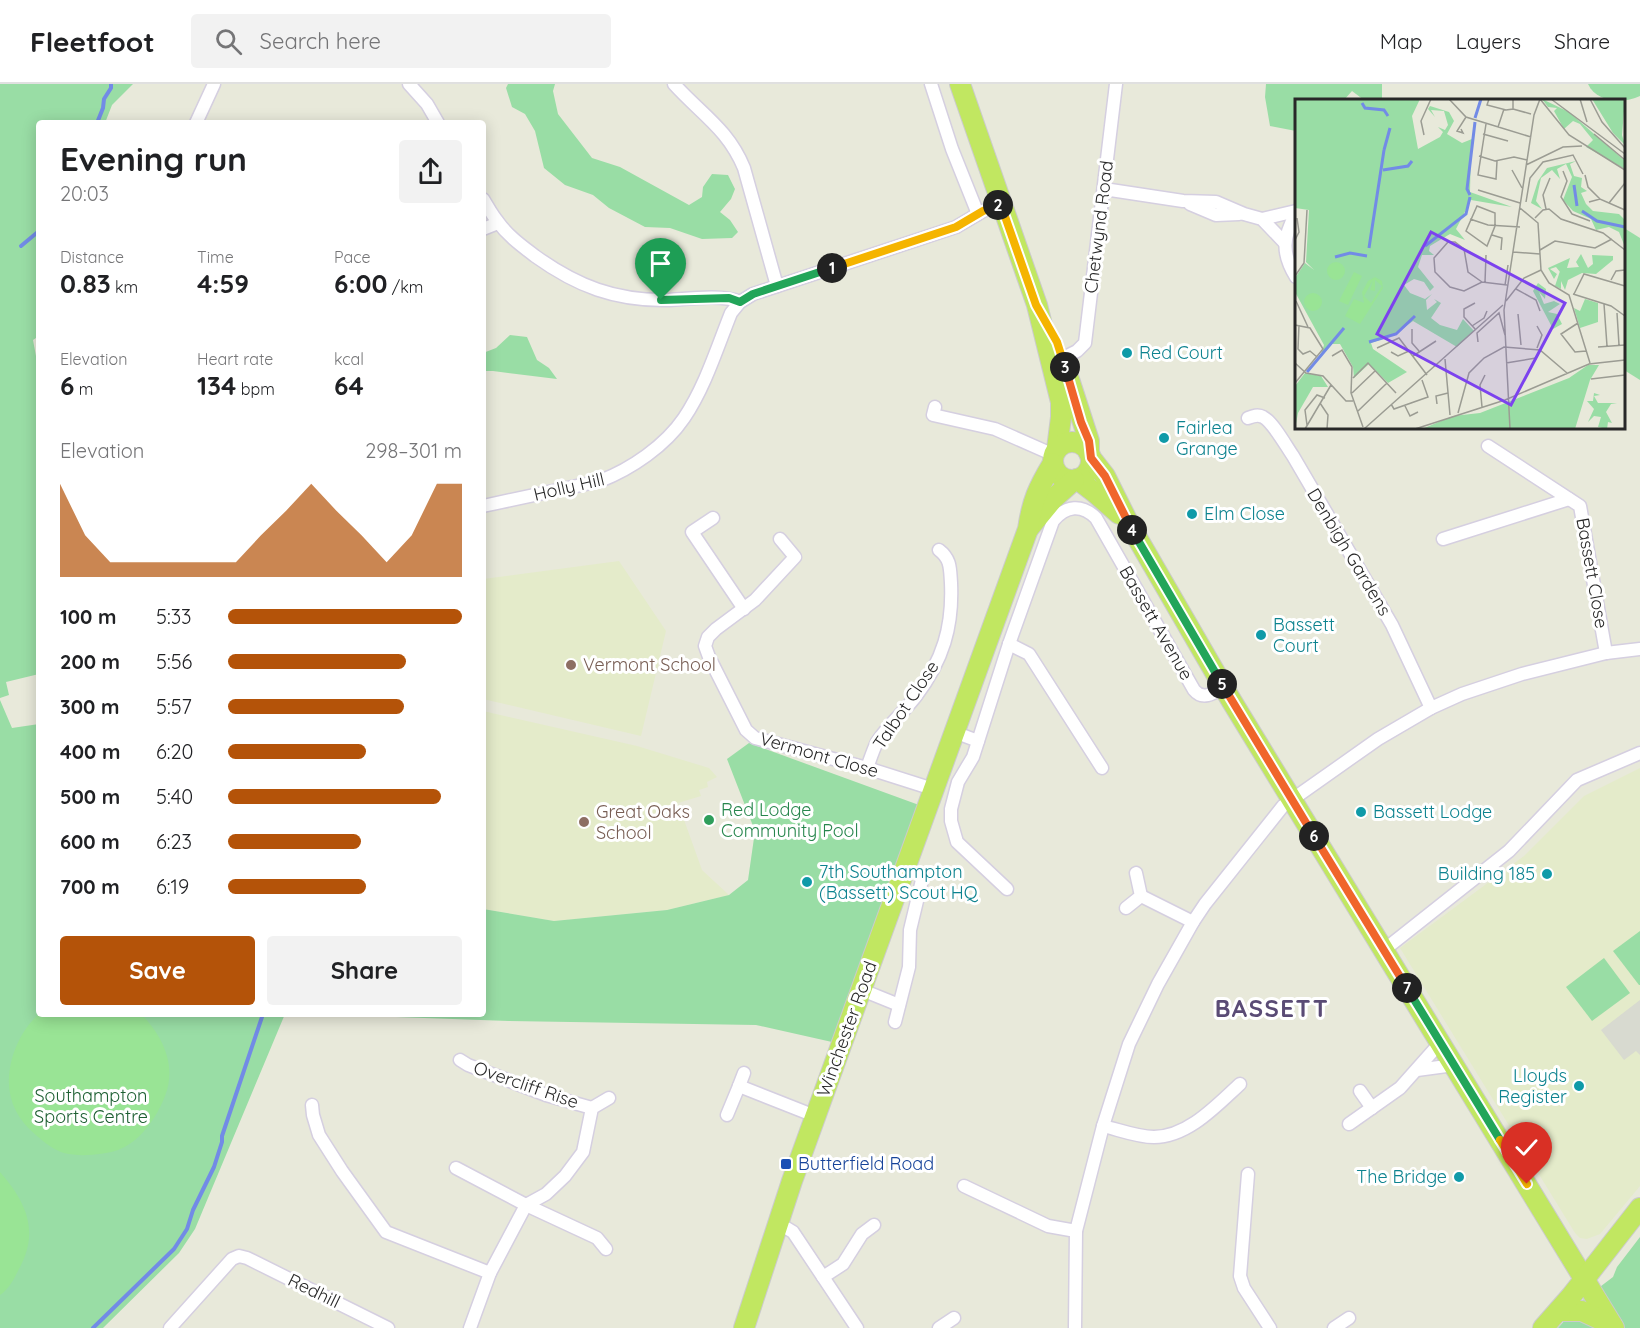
<!DOCTYPE html>
<meta charset="utf-8">
<style>
:root{--surface:#fff;--page:#f2f2f2;--text:#202124;--muted:#757577;--line:#e0e0e0;--accent:#b45309}
body{margin:0;font-family:Quicksand,sans-serif;background:var(--page);color:var(--text);height:100vh;display:flex;flex-direction:column;font-size:22px;white-space:nowrap}
*{box-sizing:border-box;margin:0}
p{font-size:20px;color:var(--muted)}
.icon{flex:none;width:33px;height:33px;fill:none;stroke:currentColor;stroke-width:2;stroke-linecap:round;stroke-linejoin:round}
.map{position:relative;flex:1;overflow:hidden}
.sheet{position:absolute;left:36px;top:36px;width:450px;height:897px;display:flex;flex-direction:column;background:var(--surface);border-radius:6px;box-shadow:0 3px 15px #0003}
.sheet>*{flex:none}
.pin{position:absolute;display:grid;place-items:center;width:51px;height:51px;color:#fff;margin:-62px -26px;border-radius:50% 50% 50% 0;rotate:-45deg;box-shadow:0 0 6px #0007}
.pin .icon{rotate:45deg}
.km{position:absolute;width:30px;height:30px;margin:-15px;border-radius:50%;background:#222;color:#fff;font-size:16px;line-height:30px;text-align:center}
.round{display:grid;place-items:center;flex:none;width:63px;height:63px;border-radius:6px;background:var(--page)}
.overview{display:flex;align-items:center;justify-content:space-between;height:102px;padding:0 24px}
h1{font-size:33px;font-weight:700;line-height:45px}
.stats{display:grid;grid-template-columns:repeat(3,1fr);gap:9px;height:102px;padding:6px 24px}
.stats div{display:grid;align-content:center}
.stats b{font-size:26px;font-weight:700}
.stats small{font-size:16px;font-weight:400}
.stats p{font-size:16px}
.chart{height:168px;padding:12px 24px}
.chart p{display:flex;justify-content:space-between}
.chart svg{width:100%;height:108px;margin-top:6px;fill:var(--accent);opacity:.7}
.action{display:flex;gap:12px;margin-top:auto;padding:12px 24px}
.action a{flex:1;height:69px;border-radius:6px;background:var(--accent);color:#fff;font-size:24px;font-weight:700;line-height:69px;text-align:center}
.action a+a{background:var(--page);color:var(--text)}
ul{padding:0 24px;list-style:none;font-size:20px}
li{display:grid;grid-template-columns:96px 72px 1fr;align-items:center;height:45px}
li i{height:15px;border-radius:8px;background:var(--accent)}
header{display:flex;align-items:center;gap:36px;box-sizing:border-box;height:84px;padding:0 30px;background:var(--surface);border-bottom:2px solid var(--line)}
header strong{font-size:28px}
nav{display:flex;gap:33px;margin-inline-start:auto;font-size:21px}
.search{width:420px;height:54px;background:var(--page);display:flex;align-items:center;gap:15px;box-sizing:border-box;padding:0 21px;border-radius:6px;color:var(--muted);font-size:22px}
.map>svg:first-child{display:block}
.education{fill:#e4ebca}
.green{fill:#99dda5}
.pitch{fill:#99e495}
.plaza{fill:#d8dad0}
.lines{fill:none;stroke-linecap:round;stroke-linejoin:round}
.stream{stroke:#728be6;stroke-width:4}
.street-casing{stroke:#d5cfe0;stroke-width:15}
.primary-casing{stroke:#cbcbcb;stroke-width:22}
.street{stroke:#fff;stroke-width:12}
.primary{stroke:#c1e761;stroke-width:20}
.split-1-casing{stroke:#fff;stroke-width:12}
.split-2-casing{stroke:#fff;stroke-width:12}
.split-3-casing{stroke:#fff;stroke-width:12}
.split-4-casing{stroke:#fff;stroke-width:12}
.split-5-casing{stroke:#fff;stroke-width:12}
.split-6-casing{stroke:#fff;stroke-width:12}
.split-7-casing{stroke:#fff;stroke-width:12}
.split-8-casing{stroke:#fff;stroke-width:12}
.split-9-casing{stroke:#fff;stroke-width:12}
.split-1{stroke:#22a559;stroke-width:8}
.split-2{stroke:#f5b400;stroke-width:8}
.split-3{stroke:#f5b400;stroke-width:8}
.split-4{stroke:#f0652b;stroke-width:8}
.split-5{stroke:#22a559;stroke-width:8}
.split-6{stroke:#f0652b;stroke-width:8}
.split-7{stroke:#f0652b;stroke-width:8}
.split-8{stroke:#22a559;stroke-width:8}
.split-9{stroke:#f5b400;stroke-width:8}
.culture-dot{fill:#0f9aa8;stroke:#fff;stroke-width:2}
.education-dot{fill:#8d6e63;stroke:#fff;stroke-width:2}
.leisure-dot{fill:#2e9e5b;stroke:#fff;stroke-width:2}
.transit-dot{fill:#1a4fb4;stroke:#fff;stroke-width:2}
.labels{text-anchor:middle;stroke-width:6;stroke-linejoin:round;paint-order:stroke}
.street-label{font-size:18px;fill:#282828;stroke:#fff}
.culture-label{font-size:18px;fill:#0d838f;stroke:#fff;text-anchor:start}
.education-label{font-size:18px;fill:#785e54;stroke:#fff;text-anchor:start}
.leisure-label{font-size:18px;fill:#27864d;stroke:#fff;text-anchor:start}
.park-label{font-size:18px;fill:#1d5f32;stroke:#fff}
.transit-label{font-size:18px;fill:#164399;stroke:#fff;text-anchor:start}
.district-label{font-size:24px;font-weight:bold;letter-spacing:1.5px;fill:#5a4b75;stroke:#fff}
.inset-river{fill:none;stroke:#728be6;stroke-width:3}
.inset-road{fill:none;stroke:#9b9c93;stroke-width:1.5}
.view{fill:#7c42ee;fill-opacity:0.15;stroke:#7c42ee;stroke-width:3}
.inset-edge{fill:none;stroke:#282828;stroke-width:3}
</style>
<header>
<strong>Fleetfoot</strong>
<div class="search"><svg class="icon" aria-label="search" viewBox="0 0 24 24"><circle cx="10" cy="10" r="6"/><path d="M15 15l6 6"/></svg>Search here</div>
<nav><a>Map</a><a>Layers</a><a>Share</a></nav>
</header>
<div class="map">
<svg width="1640" height="1244" viewBox="0 0 1640 1244">
<rect width="100%" height="100%" fill="#e8e9da"/>
<!-- education -->
<g class="education">
<polygon points="619,477 666,547 641,652 483,615 483,495"/>
<polygon points="483,627 637,662 709,684 717,693 707,698 708,703 699,706 701,712 678,719 702,786 729,811 667,826 554,837 483,825"/>
<polygon points="1640,684 1640,1102 1600,1150 1587,1155 1580,1154 1575,1149 1400,864 1524,772 1584,712"/>
</g>
<!-- green -->
<g class="green">
<polygon points="0,0 133,0 112,21 105,39 39,39 39,252 33,256 39,288 39,590 6,598 9,611 0,614"/>
<polygon points="508,0 555,0 553,7 558,30 592,74 620,83 689,121 702,113 703,103 712,90 728,91 735,105 731,115 720,128 730,136 738,148 732,154 702,155 670,144 645,143 609,124 593,111 565,101 544,84 535,47 525,30 512,23 506,4"/>
<polygon points="1266,0 1382,0 1382,16 1364,16 1352,7 1344,16 1296,16 1296,47 1270,42 1265,13"/>
<path d="M1588,0H1640V12C1623,20 1597,19 1588,0Z"/>
<polygon points="1624,144 1640,154 1640,296 1624,286"/>
<polygon points="510,251 527,253 537,276 549,284 557,295 493,287 483,287 483,269 496,264"/>
<polygon points="0,616 12,644 39,640 39,930 285,930 195,1145 179,1169 103,1244 0,1244"/>
<polygon points="749,659 919,721 832,958 756,941 509,937 311,930 483,930 483,825 554,837 667,826 729,811 748,796 755,747 727,675"/>
<polygon points="1640,847 1640,901 1639,901 1613,867"/>
<polygon points="1604,874 1630,909 1592,937 1566,903"/>
<polygon points="1640,1153 1640,1244 1558,1244 1584,1215 1613,1193 1617,1183"/>
</g>
<!-- pitch -->
<g class="pitch">
<path d="M39,930H141C163,952 177,982 165,1012C157,1033 140,1058 118,1066C102,1071 80,1073 64,1069C54,1066 45,1059 37,1052C11,1031 3,1004 13,971C19,954 26,942 39,930Z"/>
<path d="M0,1088C26,1118 40,1147 19,1185C14,1195 9,1205 0,1211Z"/>
</g>
<!-- plaza -->
<polygon class="plaza" points="1640,916 1640,971 1636,967 1624,976 1601,946"/>
<g class="lines">
<!-- stream -->
<g class="stream">
<polyline points="97,39 103,24 104,15 111,4 111,0"/>
<polyline points="21,162 39,147"/>
<polyline points="93,1244 174,1165 187,1145 193,1126 214,1083 222,1058 222,1052 263,930"/>
</g>
<defs>
<g id="street">
<polyline points="409,0 427,20 438,39"/>
<path d="M674,0C701,30 728,45 744,84L777,202"/>
<polyline points="931,0 952,65 978,130"/>
<polyline points="196,39 214,0"/>
<polyline points="1104,105 1183,117 1216,118 1244,130 1262,135 1284,158"/>
<path d="M483,115C488,123 492,131 498,138C508,152 522,162 535,172C577,202 615,217 668,216C686,215 724,210 740,218"/>
<polyline points="1190,120 1216,131 1239,130"/>
<path d="M1296,129C1283,153 1281,169 1296,193"/>
<polyline points="1262,135 1296,127"/>
<polyline points="483,145 498,139"/>
<polyline points="1063,274 1077,267 1085,259 1116,0"/>
<polyline points="935,323 933,331 995,345 1054,371"/>
<path d="M1248,334C1253,332 1258,330 1263,333C1273,338 1286,362 1293,372L1392,541L1431,624"/>
<polyline points="1488,362 1580,422 1606,569"/>
<path d="M483,422L600,397C631,385 665,362 684,334C705,303 717,264 731,229L740,218L753,210L956,143L983,127L1001,121"/>
<polyline points="713,434 692,448 744,525"/>
<polyline points="780,455 795,473 755,516 716,545 708,553 705,562 709,573 746,646 755,654 867,684 933,705"/>
<polyline points="1443,455 1569,415"/>
<polyline points="1009,560 1029,570 1102,684"/>
<polyline points="954,648 978,657"/>
<path d="M867,684C870,676 873,666 877,658C888,641 904,628 916,612C943,576 953,543 951,499C950,485 951,475 939,466"/>
<path d="M1007,805L957,758L951,737V725L958,698L973,673L1009,560L1053,437C1066,421 1082,420 1096,434L1194,606C1203,617 1214,609 1224,603"/>
<polyline points="1141,812 1193,838"/>
<polyline points="1126,824 1141,812 1136,789"/>
<polyline points="1384,866 1509,767 1577,696 1640,669"/>
<polyline points="862,906 899,921"/>
<polyline points="895,938 909,883 910,846 922,796"/>
<polyline points="460,976 468,981 546,1011 592,1024"/>
<polyline points="1417,986 1454,981"/>
<polyline points="739,1002 744,989"/>
<polyline points="1360,1007 1372,1024"/>
<polyline points="312,1021 313,1031 319,1051 342,1087 386,1148 490,1189"/>
<polyline points="727,1031 739,1002 815,1032"/>
<polyline points="1349,1040 1400,1004 1440,959"/>
<path d="M1103,1042C1120,1046 1137,1053 1154,1053C1188,1053 1217,1021 1240,1000"/>
<polyline points="456,1084 526,1121 597,1154 606,1165"/>
<polyline points="1248,1090 1240,1192 1244,1204 1270,1244"/>
<polyline points="964,1102 1048,1142 1076,1147"/>
<polyline points="778,1139 793,1148 857,1244"/>
<polyline points="823,1193 843,1180 862,1150 874,1141"/>
<polyline points="170,1244 232,1175 239,1172 247,1174 388,1244"/>
<polyline points="470,1244 490,1189 526,1121 546,1110 565,1092 583,1068 592,1024 609,1014"/>
<polyline points="939,1244 954,1234"/>
<polyline points="1075,1244 1076,1147 1103,1042 1129,960 1158,900 1193,838 1205,820 1283,722 1378,655 1431,624 1462,610 1522,590 1606,569 1640,565"/>
<polyline points="1334,1244 1349,1234"/>
</g>
<g id="primary">
<polyline points="960,0 1037,221 1061,318 1061,333 1057,365"/>
<polyline points="1067,289 1089,357 1089,369"/>
<circle cx="1072" cy="377" r="19"/>
<polyline points="1091,374 1105,392 1128,438 1231,616 1614,1244"/>
<polyline points="1077,395 1094,408 1119,430"/>
<polyline points="1029,444 1053,415 1074,396"/>
<polyline points="1559,1227 1582,1227 1612,1241"/>
<path d="M744,1244L792,1097L1028,445C1032,417 1038,404 1053,379"/>
<polyline points="1543,1244 1572,1211 1640,1124"/>
</g>
</defs>
<!-- street casing -->
<use href="#street" class="street-casing"/>
<!-- primary casing -->
<use href="#primary" class="primary-casing"/>
<!-- street -->
<use href="#street" class="street"/>
<!-- primary -->
<use href="#primary" class="primary"/>
</g>
<g class="lines">
<defs>
<polyline id="split-1" points="661,216 729,214 740,218 753,210 832,184"/>
<polyline id="split-2" points="832,184 956,143 983,127 998,121"/>
<polyline id="split-3" points="998,121 1001,121 1036,221 1057,258 1065,283"/>
<polyline id="split-4" points="1065,283 1081,338 1089,357 1091,374 1105,392 1132,446"/>
<polyline id="split-5" points="1132,446 1222,600"/>
<polyline id="split-6" points="1222,600 1314,752"/>
<polyline id="split-7" points="1314,752 1407,904"/>
<polyline id="split-8" points="1407,904 1500,1056"/>
<polyline id="split-9" points="1500,1056 1527,1100"/>
</defs>
<!-- split-1 casing -->
<use href="#split-1" class="split-1-casing"/>
<!-- split-2 casing -->
<use href="#split-2" class="split-2-casing"/>
<!-- split-3 casing -->
<use href="#split-3" class="split-3-casing"/>
<!-- split-4 casing -->
<use href="#split-4" class="split-4-casing"/>
<!-- split-5 casing -->
<use href="#split-5" class="split-5-casing"/>
<!-- split-6 casing -->
<use href="#split-6" class="split-6-casing"/>
<!-- split-7 casing -->
<use href="#split-7" class="split-7-casing"/>
<!-- split-8 casing -->
<use href="#split-8" class="split-8-casing"/>
<!-- split-9 casing -->
<use href="#split-9" class="split-9-casing"/>
<!-- split-1 -->
<use href="#split-1" class="split-1"/>
<!-- split-2 -->
<use href="#split-2" class="split-2"/>
<!-- split-3 -->
<use href="#split-3" class="split-3"/>
<!-- split-4 -->
<use href="#split-4" class="split-4"/>
<!-- split-5 -->
<use href="#split-5" class="split-5"/>
<!-- split-6 -->
<use href="#split-6" class="split-6"/>
<!-- split-7 -->
<use href="#split-7" class="split-7"/>
<!-- split-8 -->
<use href="#split-8" class="split-8"/>
<!-- split-9 -->
<use href="#split-9" class="split-9"/>
</g>
<!-- markers -->
<g class="culture-dot">
<circle cx="1127" cy="269" r="6"/>
<circle cx="1164" cy="354" r="6"/>
<circle cx="1192" cy="430" r="6"/>
<circle cx="1261" cy="551" r="6"/>
<circle cx="1361" cy="728" r="6"/>
<circle cx="1547" cy="790" r="6"/>
<circle cx="807" cy="798" r="6"/>
<circle cx="1579" cy="1002" r="6"/>
<circle cx="1459" cy="1093" r="6"/>
</g>
<g class="education-dot">
<circle cx="571" cy="581" r="6"/>
<circle cx="584" cy="738" r="6"/>
</g>
<circle class="leisure-dot" cx="709" cy="736" r="6"/>
<rect class="transit-dot" x="780" y="1074" width="12" height="12" rx="3"/>
<g class="labels">
<!-- street labels -->
<g class="street-label">
<text transform="translate(1099 143) rotate(-83)" y="6">Chetwynd Road</text>
<text transform="translate(569 403) rotate(-13)" y="6">Holly Hill</text>
<text transform="translate(1349 468) rotate(59)" y="6">Denbigh Gardens</text>
<text transform="translate(1592 489) rotate(80)" y="6">Bassett Close</text>
<text transform="translate(1156 539) rotate(60)" y="6">Bassett Avenue</text>
<text transform="translate(906 621) rotate(-56)" y="6">Talbot Close</text>
<text transform="translate(819 671) rotate(16)" y="6">Vermont Close</text>
<text transform="translate(847 945) rotate(-70)" y="6">Winchester Road</text>
<text transform="translate(526 1001) rotate(19)" y="6">Overcliff Rise</text>
<text transform="translate(314 1207) rotate(26)" y="6">Redhill</text>
</g>
<!-- culture labels -->
<g class="culture-label">
<text x="1139" y="275">Red Court</text>
<text x="1176" y="350">Fairlea<tspan x="1176" dy="21">Grange</tspan></text>
<text x="1204" y="436">Elm Close</text>
<text x="1273" y="547">Bassett<tspan x="1273" dy="21">Court</tspan></text>
<text x="1373" y="734">Bassett Lodge</text>
<text x="819" y="794">7th Southampton<tspan x="819" dy="21">(Bassett) Scout HQ</tspan></text>
<text x="1535" y="796" text-anchor="end">Building 185</text>
<text x="1567" y="998" text-anchor="end">Lloyds<tspan x="1567" dy="21">Register</tspan></text>
<text x="1447" y="1099" text-anchor="end">The Bridge</text>
</g>
<!-- education labels -->
<g class="education-label">
<text x="583" y="587">Vermont School</text>
<text x="596" y="734">Great Oaks<tspan x="596" dy="21">School</tspan></text>
</g>
<!-- leisure labels -->
<g class="leisure-label">
<text x="721" y="732">Red Lodge<tspan x="721" dy="21">Community Pool</tspan></text>
</g>
<!-- park labels -->
<g class="park-label">
<text x="91" y="1018">Southampton<tspan x="91" dy="21">Sports Centre</tspan></text>
</g>
<!-- transit labels -->
<g class="transit-label">
<text x="798" y="1086">Butterfield Road</text>
</g>
<!-- district labels -->
<g class="district-label">
<text x="1272" y="933">BASSETT</text>
</g>
</g>
<!-- overview -->
<g transform="translate(1295 15)">
<rect width="330" height="330" fill="#e8e9da"/>
<path d="M0,0H125L117,17L123,50L145,38L148,33L143,28L150,31L153,26L149,12L136,11L140,18L133,10L135,7L154,13L159,22L152,35L167,44L177,40L181,23L176,47L175,93L217,108L176,101L161,130L170,141L155,135L135,147L134,152L139,156H127L123,168L139,188L135,192L129,183L119,180L109,186L115,194L130,200L137,195L131,201L132,211L142,203L139,200L146,204L136,219L145,226L162,231L168,220L179,232L162,248L118,222L99,236L76,244L78,250L112,273L93,284L74,265L59,279L58,268L45,245H37L25,259L29,246L0,193V179L10,164L19,171L11,163L14,111L0,109ZM247,0L274,13L330,62V70L291,48L298,41L285,25L278,22L269,30L259,12L262,9L253,8ZM297,0H330L327,36L330,46L318,34ZM281,62L275,65L279,77L287,79L286,88L292,92L286,94L291,105L298,112L324,115L330,121V148L324,133L314,128L301,131L296,120L278,112L268,101L277,78L271,65L262,70L265,80L257,71L246,79L241,102L247,110L236,104L243,82L252,69ZM275,153L281,163L286,155L293,169L298,165L297,156L318,157V161L301,175L287,174L273,181L270,191L266,182V190L260,187L266,169L265,173L261,168L255,170L262,175L259,180L253,169L275,159L272,169L284,168ZM243,184L251,190L250,200L244,193L249,205L259,202L265,205L253,213L262,215L267,225L258,230L238,192ZM290,200L303,204V223L285,229L279,209L285,212ZM293,266H304L295,281L280,330H127L158,317L185,314L274,279ZM10,274L26,277L33,288H18L3,314L0,330V287ZM299,294L305,296L299,297L303,304H322L316,305L311,313L317,324L313,323L312,330L303,328L306,318L299,317L293,323L299,310L292,302H298Z" fill="#99dda5"/>
<path d="M32 172a9 9 0 1 1 18 0a9 9 0 1 1-18 0ZM59,173L67,177L53,206L44,202ZM80,178L87,182L88,189L65,225L50,217L59,200L69,204L67,193L73,182ZM78,181L75,191L80,192V181L87,187L76,204L69,197ZM9 203a9 9 0 1 1 18 0a9 9 0 1 1-18 0Z" fill="#99e495" fill-rule="evenodd"/>
<path class="inset-river" d="M67,4L70,9L89,11L93,17M180,19L186,0M89,51L95,29M88,71L113,67L117,62M279,86L282,107M175,96L172,90L180,23M287,112L302,122L330,128M130,147L171,115L175,98M74,149L89,51M40,158L55,154L72,157M74,243L101,235L120,217M12,273L49,229"/>
<path class="inset-road" d="M154,0L171,18L236,38M194,0L192,6L211,11L218,10V0M245,0L274,36L330,71M256,0L330,55M285,0L292,23M295,0L307,23L330,49M218,10L236,15M191,25L183,76L201,80L202,62M203,28L209,10M166,30L168,34L162,32L171,18M188,35L213,42M299,35L330,61M129,36L126,22L136,0M184,57L200,62L219,58L232,61M231,66L268,48L287,47M217,71L227,89M268,72L272,82L266,98L277,115M290,76L293,88L305,100M183,91L225,104M231,103L235,79L248,63L278,56L288,75M294,103L305,100L330,111M314,104L330,84M182,107L200,114V127L192,147L171,132ZM225,109L243,124L246,171L254,184L274,196L295,264M251,110L248,96L255,79M277,115L295,122M240,119L248,111L254,110L266,120L308,134L330,151M175,120L193,126L225,128M197,136L207,139L206,151M0,141L4,133L2,119M245,151L260,142L300,149L317,140M218,153L245,155M0,177L9,164L12,111M316,181L321,172L330,171M187,183L173,173L169,150L160,143H153L139,159L140,173L155,188L169,192L187,183L212,186M190,183L191,156M210,186L213,166M221,190L241,201L245,212M278,195L316,207L330,217M279,195L289,175L330,187M1,202L13,228M211,202L229,179L246,171M180,204L169,210V218L181,231M309,205L312,247M322,214L324,246M223,215L226,246M283,224L266,235L280,253L291,252M0,226L15,229L28,250L0,284M4,226L3,250L8,255L15,252L22,258M177,227L189,219L192,212M242,227L247,236L242,249M117,230V244L124,252M183,243L182,234L204,214L210,236M303,248L330,246M82,249L104,239L132,276M96,253L103,257L114,252M37,257L47,251L57,268L56,294L68,328M118,257L141,242M150,260L155,316M0,264L11,274L28,277L51,302H58M211,264L241,259M58,279L73,264L101,294M296,280L330,276M57,294L80,272M25,304L33,316L32,330M96,305L99,310L133,298L127,281M142,305L141,297L153,294M110,307L115,317L123,313M187,308L185,286L190,276M63,312L92,284M163,314L174,274L189,259L209,248L245,251L272,274M12,326L10,311L22,296L30,299M10,330L36,286M69,330L208,206M120,330L210,301L294,265L330,261M215,330L209,211L239,16L245,0"/>
<path class="view" d="M136,133L270,204L216,306L82,235Z"/>
<rect width="330" height="330" class="inset-edge"/>
</g>
</svg>
<div class="pin" style="left:661px;top:216px;background:#1e9e55"><svg class="icon" aria-label="arrive" viewBox="0 0 24 24"><path d="M6 21V4h12l-3 4 3 4H6"/></svg></div>
<div class="pin" style="left:1527px;top:1100px;background:#d93025"><svg class="icon" aria-label="check" viewBox="0 0 24 24"><path d="M5 12l5 5 9-10"/></svg></div>
<b class="km" style="left:832px;top:184px">1</b>
<b class="km" style="left:998px;top:121px">2</b>
<b class="km" style="left:1065px;top:283px">3</b>
<b class="km" style="left:1132px;top:446px">4</b>
<b class="km" style="left:1222px;top:600px">5</b>
<b class="km" style="left:1314px;top:752px">6</b>
<b class="km" style="left:1407px;top:904px">7</b>
<section class="sheet">
<div class="overview"><div><h1>Evening run</h1><p>20:03</p></div><a class="round"><svg class="icon" aria-label="share" viewBox="0 0 24 24"><path d="M12 15V3M7 8l5-5 5 5M5 13v7h14v-7"/></svg></a></div>
<div class="stats">
<div><p>Distance</p><b>0.83<small> km</small></b></div>
<div><p>Time</p><b>4:59</b></div>
<div><p>Pace</p><b>6:00<small> /km</small></b></div>
</div>
<div class="stats">
<div><p>Elevation</p><b>6<small> m</small></b></div>
<div><p>Heart rate</p><b>134<small> bpm</small></b></div>
<div><p>kcal</p><b>64</b></div>
</div>
<div class="chart"><p><span>Elevation</span>298–301 m</p>
<svg viewBox="0 0 160 44" preserveAspectRatio="none"><path d="M0 44V6L10 27L20 38L30 38L40 38L50 38L60 38L70 38L80 27L90 17L100 6L110 17L120 27L130 38L140 27L150 6L160 6V44z"/></svg>
</div>
<ul>
<li><b>100 m</b>5:33<i style="width:100%"></i></li>
<li><b>200 m</b>5:56<i style="width:76%"></i></li>
<li><b>300 m</b>5:57<i style="width:75%"></i></li>
<li><b>400 m</b>6:20<i style="width:59%"></i></li>
<li><b>500 m</b>5:40<i style="width:91%"></i></li>
<li><b>600 m</b>6:23<i style="width:57%"></i></li>
<li><b>700 m</b>6:19<i style="width:59%"></i></li>
</ul>
<div class="action"><a>Save</a><a>Share</a></div>
</section>
</div>
